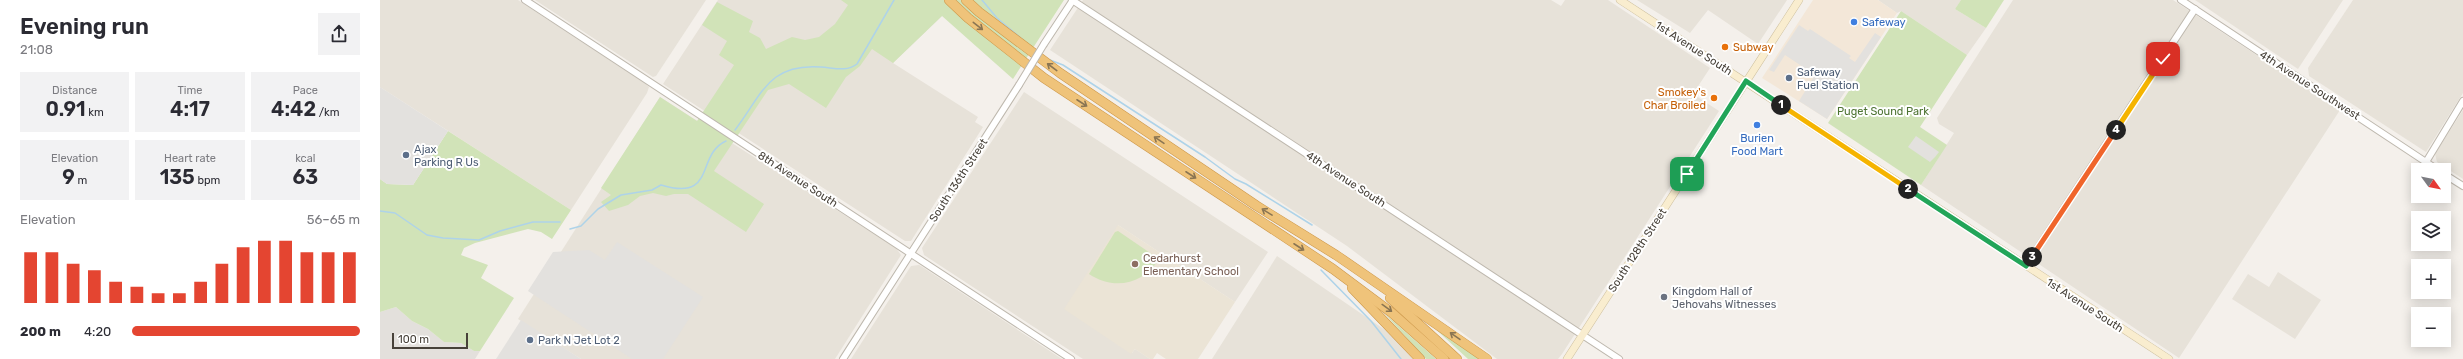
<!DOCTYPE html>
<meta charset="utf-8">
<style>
:root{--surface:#fff;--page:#f2f2f3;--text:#2b2b33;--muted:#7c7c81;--accent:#e44531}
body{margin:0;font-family:Rubik,sans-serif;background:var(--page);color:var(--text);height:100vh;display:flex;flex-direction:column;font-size:15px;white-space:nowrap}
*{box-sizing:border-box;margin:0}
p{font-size:13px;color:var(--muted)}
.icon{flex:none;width:22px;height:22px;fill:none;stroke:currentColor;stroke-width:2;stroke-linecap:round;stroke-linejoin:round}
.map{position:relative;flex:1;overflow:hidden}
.sheet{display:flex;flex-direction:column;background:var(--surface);width:380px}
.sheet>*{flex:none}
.needle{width:26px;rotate:123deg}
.fabs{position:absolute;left:2031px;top:163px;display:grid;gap:8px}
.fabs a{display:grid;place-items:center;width:40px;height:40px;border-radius:0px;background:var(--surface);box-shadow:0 2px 10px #0003;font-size:20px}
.scale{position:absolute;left:12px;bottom:10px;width:76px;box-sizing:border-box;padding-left:4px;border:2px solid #474139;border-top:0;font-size:11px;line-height:14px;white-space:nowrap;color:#474139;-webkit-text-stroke:3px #fff;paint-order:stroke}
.pin{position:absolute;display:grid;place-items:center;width:34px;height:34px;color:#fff;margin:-17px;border-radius:8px;box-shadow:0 2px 6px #0006}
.km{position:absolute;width:20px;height:20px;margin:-10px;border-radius:50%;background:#222;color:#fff;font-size:11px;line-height:20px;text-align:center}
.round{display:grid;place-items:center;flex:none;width:42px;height:42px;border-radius:0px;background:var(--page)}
.summary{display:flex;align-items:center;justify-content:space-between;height:68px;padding:0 20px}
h1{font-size:22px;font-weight:600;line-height:30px}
.figures{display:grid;grid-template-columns:repeat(3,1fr);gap:6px;height:68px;padding:4px 20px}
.figures div{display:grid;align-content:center;border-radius:0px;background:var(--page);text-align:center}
.figures b{font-size:20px;font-weight:600}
.figures small{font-size:11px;font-weight:400}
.figures p{font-size:11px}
.chart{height:112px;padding:8px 20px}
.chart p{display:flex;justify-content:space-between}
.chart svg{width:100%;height:72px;margin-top:4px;stroke:var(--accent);stroke-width:6}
ul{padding:0 20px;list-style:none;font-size:13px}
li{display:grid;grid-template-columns:64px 48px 1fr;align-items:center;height:30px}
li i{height:10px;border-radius:5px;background:var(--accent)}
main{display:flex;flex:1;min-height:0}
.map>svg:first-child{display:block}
.residential{fill:#e7e2d9}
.commercial{fill:#f3e7d8}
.industrial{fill:#e3e0dc}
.education{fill:#ebe4d6}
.green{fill:#d1e3b8}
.parking{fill:#e3e1de}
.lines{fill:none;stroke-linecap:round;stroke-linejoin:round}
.stream{stroke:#aed3e9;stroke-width:1.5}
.tertiary-casing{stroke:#beb8ae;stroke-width:8}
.secondary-casing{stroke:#cec09f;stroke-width:8}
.motorway-casing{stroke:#ce984a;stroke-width:10}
.tertiary{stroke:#fff;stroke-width:6}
.secondary{stroke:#f9edcf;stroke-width:7}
.motorway{stroke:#efc37a;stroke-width:9}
.tertiary-bridge-casing{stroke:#beb8ae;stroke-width:8;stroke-linecap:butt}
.tertiary-bridge{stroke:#fff;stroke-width:6}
.oneway{stroke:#8a7553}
.split-1-casing{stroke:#fff;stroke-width:8}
.split-2-casing{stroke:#fff;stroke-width:8}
.split-3-casing{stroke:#fff;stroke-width:8}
.split-4-casing{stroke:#fff;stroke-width:8}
.split-5-casing{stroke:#fff;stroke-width:8}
.split-1{stroke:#22a559;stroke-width:5}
.split-2{stroke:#f5b400;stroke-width:5}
.split-3{stroke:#22a559;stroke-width:5}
.split-4{stroke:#f0652b;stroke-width:5}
.split-5{stroke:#f5b400;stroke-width:5}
.shop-dot{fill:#3f7fe0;stroke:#fff;stroke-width:1.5}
.food-dot{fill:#e8710a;stroke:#fff;stroke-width:1.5}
.service-dot{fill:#5c6f8a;stroke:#fff;stroke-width:1.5}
.education-dot{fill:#8d6e63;stroke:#fff;stroke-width:1.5}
.worship-dot{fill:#6b7280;stroke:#fff;stroke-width:1.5}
.labels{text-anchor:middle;stroke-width:4;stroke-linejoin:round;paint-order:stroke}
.shop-label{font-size:11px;fill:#366cbe;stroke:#fff;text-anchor:start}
.food-label{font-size:11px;fill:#c56008;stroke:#fff;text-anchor:start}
.street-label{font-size:11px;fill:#474139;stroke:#fff}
.service-label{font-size:11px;fill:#4e5e75;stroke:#fff;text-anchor:start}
.park-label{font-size:11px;fill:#4d7332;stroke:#fff}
.education-label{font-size:11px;fill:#785e54;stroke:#fff;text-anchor:start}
.worship-label{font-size:11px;fill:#5b616d;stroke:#fff;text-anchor:start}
</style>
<main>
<section class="sheet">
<div class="summary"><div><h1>Evening run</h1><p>21:08</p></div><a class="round"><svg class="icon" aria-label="share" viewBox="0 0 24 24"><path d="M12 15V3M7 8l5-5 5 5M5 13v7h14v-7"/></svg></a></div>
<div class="figures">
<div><p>Distance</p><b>0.91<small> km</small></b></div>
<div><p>Time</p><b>4:17</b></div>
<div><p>Pace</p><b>4:42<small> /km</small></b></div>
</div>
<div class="figures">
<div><p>Elevation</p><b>9<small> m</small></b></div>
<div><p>Heart rate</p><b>135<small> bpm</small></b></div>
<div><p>kcal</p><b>63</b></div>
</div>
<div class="chart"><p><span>Elevation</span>56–65 m</p>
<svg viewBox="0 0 160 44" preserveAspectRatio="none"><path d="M5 44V13M15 44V13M25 44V20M35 44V24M45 44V31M55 44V34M65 44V38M75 44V38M85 44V31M95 44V20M105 44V10M115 44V6M125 44V6M135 44V13M145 44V13M155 44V13"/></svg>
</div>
<ul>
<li><b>200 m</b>4:20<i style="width:100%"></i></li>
</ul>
</section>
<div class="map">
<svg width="2083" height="359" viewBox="0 0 2083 359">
<rect width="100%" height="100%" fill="#f4f0eb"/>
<!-- residential -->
<g class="residential">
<polygon points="0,0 138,0 266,84 269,87 267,93 191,210 0,87"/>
<polygon points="155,0 326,0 276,76 273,77"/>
<polygon points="338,0 545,0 562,16 513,63 598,117 595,122 603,127 531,241 525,241 283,84"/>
<polygon points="703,0 1171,0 1181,6 1185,0 1228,0 1330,68 1313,94 1339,111 1182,354 1178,359 1117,359 967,246 670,50"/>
<polygon points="1257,0 1407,0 1378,44 1328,10 1310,33"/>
<polygon points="1498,0 1581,0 1575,9 1606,28 1587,55 1521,11 1517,13"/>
<polygon points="1633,0 1793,0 1960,110 1799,358 1541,185 1574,133 1559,124 1557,118"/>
<polygon points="1815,0 1963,0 1918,69"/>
<polygon points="1973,0 2083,0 2083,93 2046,152 1929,76 1928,68"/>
<polygon points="644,92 888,252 855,302 738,225 752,353 755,349 770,359 703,359 544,255 542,248"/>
<polygon points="280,97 516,248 521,255 455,359 201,359 138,319"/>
<polygon points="2083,110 2083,179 2057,162 2055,154"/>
<polygon points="897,256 1011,334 1034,359 832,359"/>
<polygon points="539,265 541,266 682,359 471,359 531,266"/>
<polygon points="1898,272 1941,300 1915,339 1852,299 1868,274 1889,287"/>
</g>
<!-- commercial -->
<polygon class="commercial" points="1433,0 1498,0 1517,13 1447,119 1382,78"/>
<!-- industrial -->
<polygon class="industrial" points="16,307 32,321 48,329 64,342 81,343 94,351 100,351 95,359 0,359 0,312"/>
<!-- education -->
<polygon class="education" points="738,225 855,302 818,359 786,359 777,353 773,359 770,359 755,349 751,354 684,309"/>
<!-- green -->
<g class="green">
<polygon points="461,0 684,0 633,79 562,16 513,63 492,49 480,66 466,77 446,108 409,84 388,90 334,171 384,204 366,232 308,194 294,194 286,196 273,193 260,196 248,205 229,211 221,202 231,195 221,188 280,97 317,121 354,65 339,55 347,41 322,25 337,2 373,21 369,32 380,38 386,49 412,37 425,40 439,37 455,24 468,5"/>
<polygon points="1581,0 1624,0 1606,28 1575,9"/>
<polygon points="1521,11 1587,55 1540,127 1567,145 1541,185 1448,123"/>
<polygon points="68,131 191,210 172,239 161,232 148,229 95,243 84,248 81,255 108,265 101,278 134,298 100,351 94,351 81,343 64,342 48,329 32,321 16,307 0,312 0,179 7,184 33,185"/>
<path d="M738,231L779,259C764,284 734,291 709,274L735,232Z"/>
<polygon points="1004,313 1056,359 1046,359"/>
<polygon points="1049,323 1099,359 1088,359"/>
</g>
<!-- parking -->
<g class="parking">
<polygon points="1419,25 1428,31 1430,29 1471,56 1469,58 1475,62 1495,33 1501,37 1447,119 1419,101 1435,75 1405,55 1394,72 1389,70"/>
<polygon points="0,87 68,131 33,185 7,184 0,179"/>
<polygon points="1536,136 1559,152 1555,157 1550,162 1528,147"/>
<polygon points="237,242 323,297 283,359 252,359 148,291 173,252 209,250 225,260"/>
<polygon points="141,320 201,359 116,359"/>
</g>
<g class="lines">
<!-- stream -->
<g class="stream">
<polyline points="602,0 617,18 643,40"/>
<polyline points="670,60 683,65 825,157 855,179 866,184 932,225"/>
<path d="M355,130C382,95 388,63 441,67C455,68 466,72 477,64L514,0"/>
<polyline points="0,211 15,213 47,235 63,238 99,240 120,231 153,222 180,222"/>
<path d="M190,229L201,226L218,209L241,195L272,190L281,185C337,202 315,155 346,141"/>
<polyline points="941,270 991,321 1021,359"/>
</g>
<defs>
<g id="tertiary">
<polyline points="145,0 691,359"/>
<polyline points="692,0 1239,359"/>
<polyline points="1801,0 2058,170"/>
<polyline points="664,44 693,0"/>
<polyline points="2046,162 2083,101"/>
<polyline points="2064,174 2083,186"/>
<polyline points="1646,266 1815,9"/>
<polyline points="463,359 639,85"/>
</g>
<g id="secondary">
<polyline points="1240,0 1789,359"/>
<polyline points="1187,359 1419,0"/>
</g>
<g id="motorway">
<polyline points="569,0 588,18 664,78 953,269 1012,313 1064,359"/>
<polyline points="586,0 599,12 680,73 877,206 956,255 1107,359"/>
<polyline points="972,288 1040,359"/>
<polyline points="1010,298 1077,359"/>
</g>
</defs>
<!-- tertiary casing -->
<use href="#tertiary" class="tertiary-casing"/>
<!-- secondary casing -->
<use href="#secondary" class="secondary-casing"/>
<!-- motorway casing -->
<use href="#motorway" class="motorway-casing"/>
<!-- tertiary -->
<use href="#tertiary" class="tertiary"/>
<!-- secondary -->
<use href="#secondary" class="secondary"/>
<!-- motorway -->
<use href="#motorway" class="motorway"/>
<defs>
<polyline id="tertiary-bridge" points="639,85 664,44"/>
</defs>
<!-- tertiary-bridge casing -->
<use href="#tertiary-bridge" class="tertiary-bridge-casing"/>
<!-- tertiary-bridge -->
<use href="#tertiary-bridge" class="tertiary-bridge"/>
</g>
<!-- one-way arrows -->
<defs><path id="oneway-shaft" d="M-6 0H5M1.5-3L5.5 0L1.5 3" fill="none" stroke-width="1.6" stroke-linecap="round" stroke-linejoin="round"/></defs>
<g class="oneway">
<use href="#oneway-shaft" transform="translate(598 26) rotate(38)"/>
<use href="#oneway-shaft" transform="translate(672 67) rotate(-143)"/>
<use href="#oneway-shaft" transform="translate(702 103) rotate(33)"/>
<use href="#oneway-shaft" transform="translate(779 140) rotate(-146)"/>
<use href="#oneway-shaft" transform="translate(811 175) rotate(33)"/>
<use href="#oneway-shaft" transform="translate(887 212) rotate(-148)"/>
<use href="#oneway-shaft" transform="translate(919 247) rotate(33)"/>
<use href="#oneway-shaft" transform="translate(1007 308) rotate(36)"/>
<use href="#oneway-shaft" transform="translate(1075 336) rotate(-145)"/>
</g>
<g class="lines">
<defs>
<polyline id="split-1" points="1307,174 1366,81 1401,105"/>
<polyline id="split-2" points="1401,105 1528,189"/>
<polyline id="split-3" points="1528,189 1646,266 1652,257"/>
<polyline id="split-4" points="1652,257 1736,130"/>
<polyline id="split-5" points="1736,130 1783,59"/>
</defs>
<!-- split-1 casing -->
<use href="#split-1" class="split-1-casing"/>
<!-- split-2 casing -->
<use href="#split-2" class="split-2-casing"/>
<!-- split-3 casing -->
<use href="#split-3" class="split-3-casing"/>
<!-- split-4 casing -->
<use href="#split-4" class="split-4-casing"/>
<!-- split-5 casing -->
<use href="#split-5" class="split-5-casing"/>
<!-- split-1 -->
<use href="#split-1" class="split-1"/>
<!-- split-2 -->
<use href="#split-2" class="split-2"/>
<!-- split-3 -->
<use href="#split-3" class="split-3"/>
<!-- split-4 -->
<use href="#split-4" class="split-4"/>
<!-- split-5 -->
<use href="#split-5" class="split-5"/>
</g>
<!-- markers -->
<g class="shop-dot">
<circle cx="1474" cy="22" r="4"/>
<circle cx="1377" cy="125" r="4"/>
</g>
<g class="food-dot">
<circle cx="1345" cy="47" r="4"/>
<circle cx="1334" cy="98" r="4"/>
</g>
<g class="service-dot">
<circle cx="1409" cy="78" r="4"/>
<circle cx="26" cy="155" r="4"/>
<circle cx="150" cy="340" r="4"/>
</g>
<circle class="education-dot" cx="755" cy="264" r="4"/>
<circle class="worship-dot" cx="1284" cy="297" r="4"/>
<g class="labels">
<!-- shop labels -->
<g class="shop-label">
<text x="1482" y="26">Safeway</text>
<text x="1377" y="142" text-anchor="middle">Burien<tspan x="1377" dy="13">Food Mart</tspan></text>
</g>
<!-- food labels -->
<g class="food-label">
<text x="1353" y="51">Subway</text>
<text x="1326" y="96" text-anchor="end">Smokey's<tspan x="1326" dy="13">Char Broiled</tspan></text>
</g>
<!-- street labels -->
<g class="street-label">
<text transform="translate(1314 48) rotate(33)" y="4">1st Avenue South</text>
<text transform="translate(1930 85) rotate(33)" y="4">4th Avenue Southwest</text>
<text transform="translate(418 179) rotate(33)" y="4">8th Avenue South</text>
<text transform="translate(966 179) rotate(33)" y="4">4th Avenue South</text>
<text transform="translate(578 180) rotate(-57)" y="4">South 136th Street</text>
<text transform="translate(1257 250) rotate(-57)" y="4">South 128th Street</text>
<text transform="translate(1705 305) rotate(33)" y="4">1st Avenue South</text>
</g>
<!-- service labels -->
<g class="service-label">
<text x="1417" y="76">Safeway<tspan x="1417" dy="13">Fuel Station</tspan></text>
<text x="34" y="153">Ajax<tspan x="34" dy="13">Parking R Us</tspan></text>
<text x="158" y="344">Park N Jet Lot 2</text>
</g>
<!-- park labels -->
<g class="park-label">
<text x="1503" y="115">Puget Sound Park</text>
</g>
<!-- education labels -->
<g class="education-label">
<text x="763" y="262">Cedarhurst<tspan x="763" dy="13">Elementary School</tspan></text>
</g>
<!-- worship labels -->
<g class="worship-label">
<text x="1292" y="295">Kingdom Hall of<tspan x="1292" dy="13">Jehovahs Witnesses</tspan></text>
</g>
</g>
</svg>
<div class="fabs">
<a><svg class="needle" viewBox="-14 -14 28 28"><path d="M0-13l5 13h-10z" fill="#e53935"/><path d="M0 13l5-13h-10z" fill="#7c7c81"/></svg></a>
<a><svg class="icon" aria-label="layers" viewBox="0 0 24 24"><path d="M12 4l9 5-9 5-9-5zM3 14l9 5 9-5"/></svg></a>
<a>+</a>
<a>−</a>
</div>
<div class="scale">100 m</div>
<div class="pin" style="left:1307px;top:174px;background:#1e9e55"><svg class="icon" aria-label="arrive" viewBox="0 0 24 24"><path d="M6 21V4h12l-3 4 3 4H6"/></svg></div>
<div class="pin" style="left:1783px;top:59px;background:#d93025"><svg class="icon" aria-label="check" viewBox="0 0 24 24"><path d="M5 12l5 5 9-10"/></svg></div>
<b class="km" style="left:1401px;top:105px">1</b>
<b class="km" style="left:1528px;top:189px">2</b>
<b class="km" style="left:1652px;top:257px">3</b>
<b class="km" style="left:1736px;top:130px">4</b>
</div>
</main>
